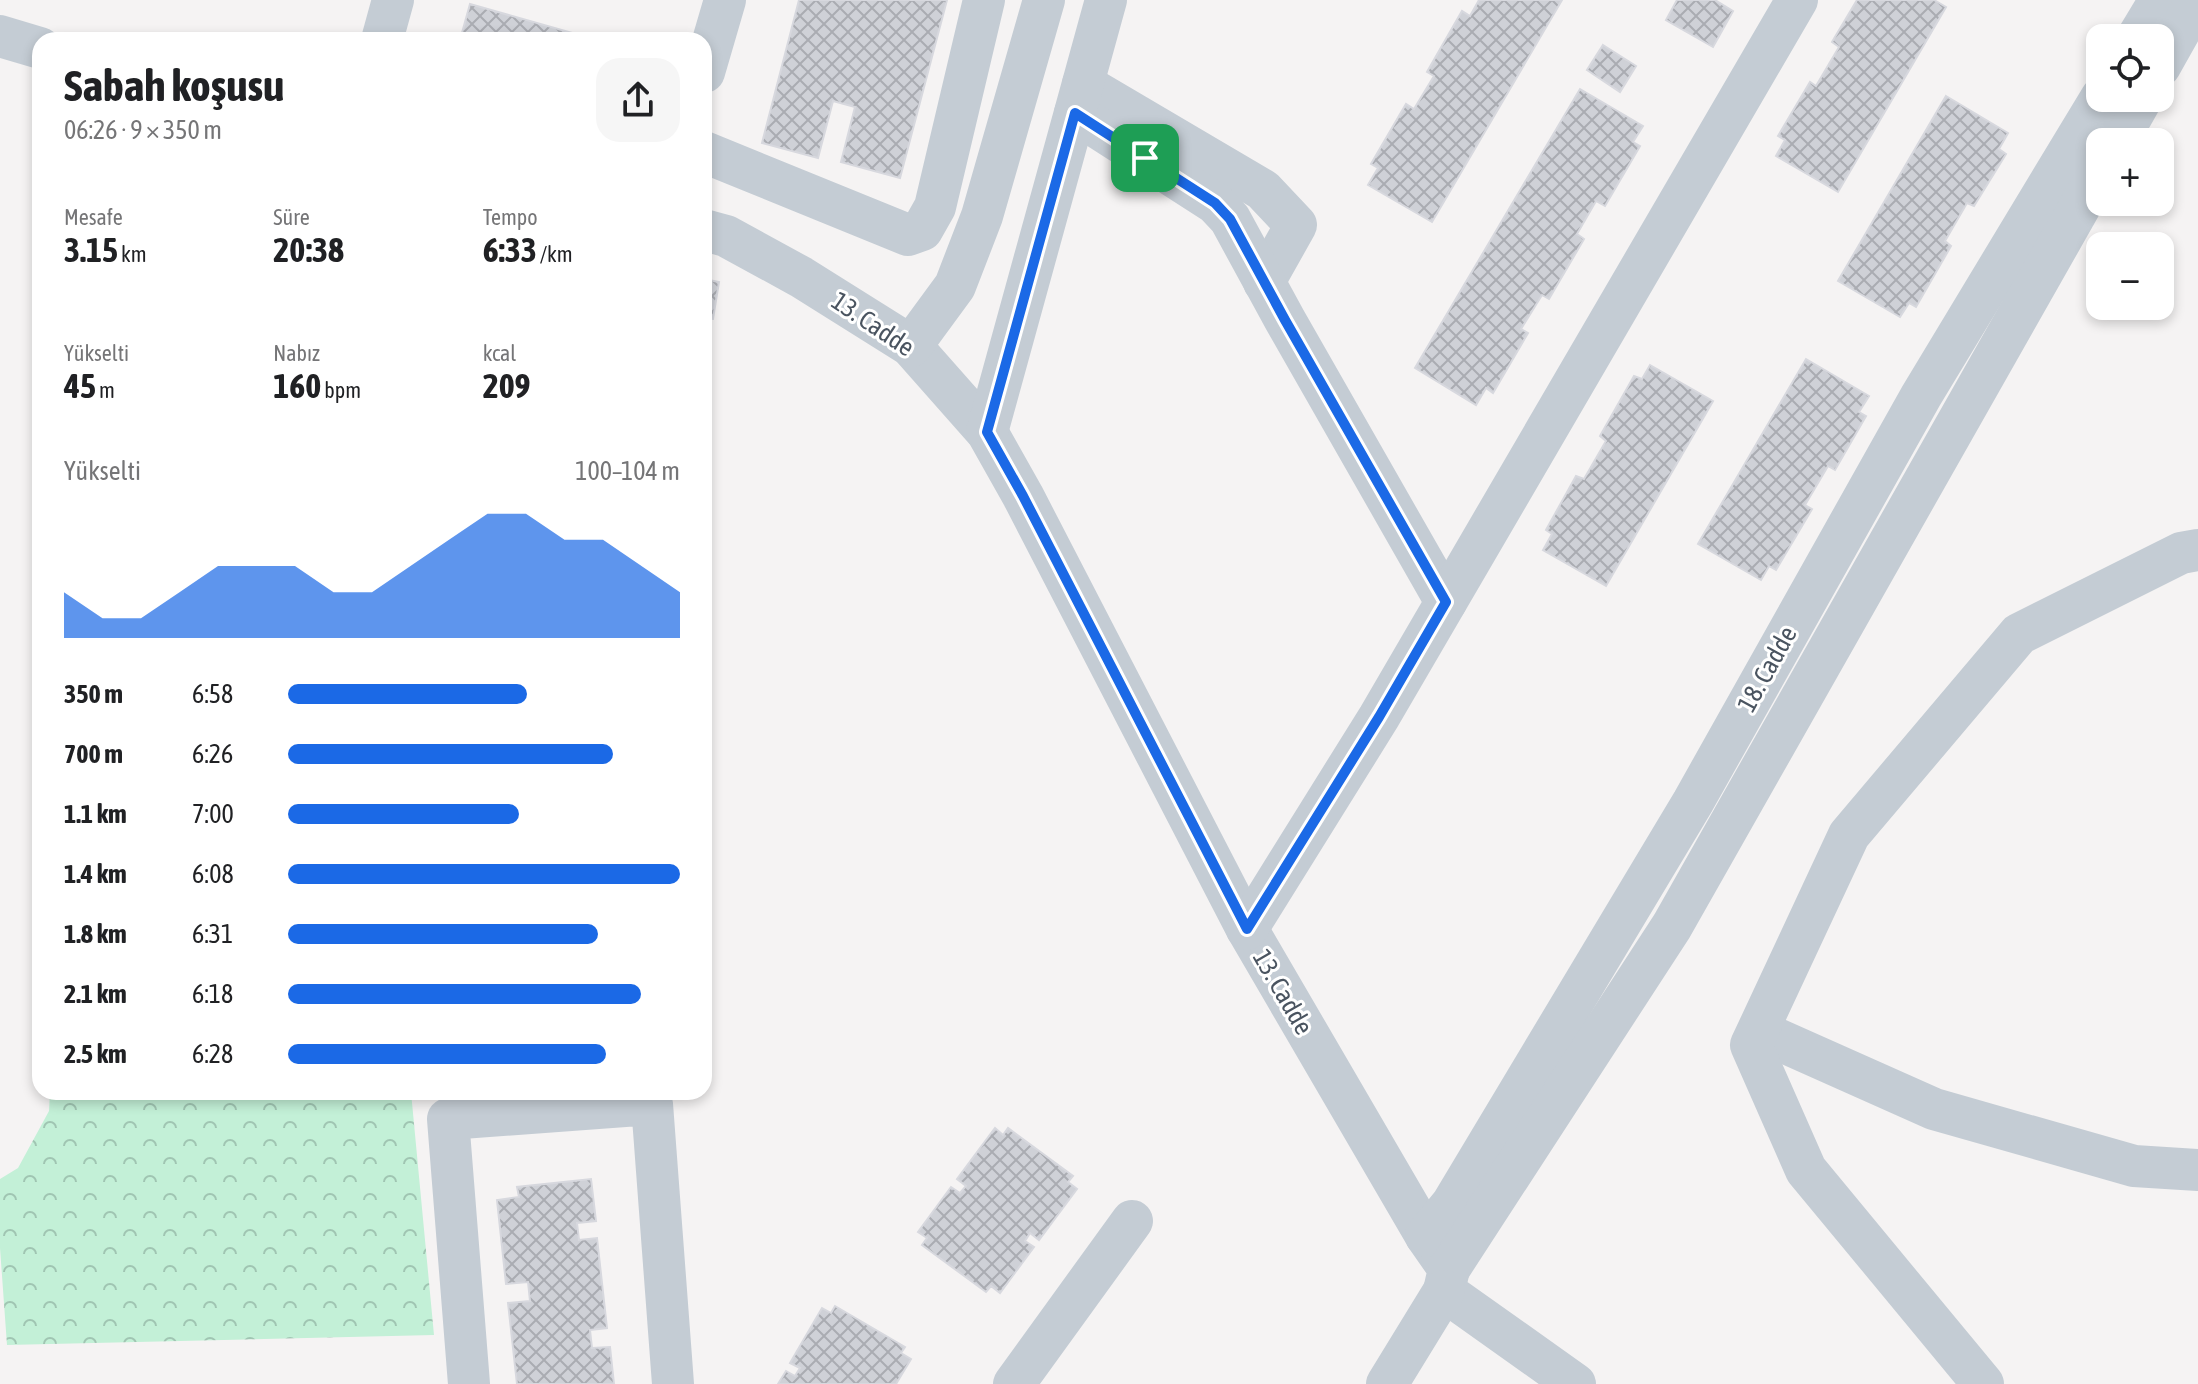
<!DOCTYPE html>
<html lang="tr">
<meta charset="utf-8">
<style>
:root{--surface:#fff;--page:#f6f6f6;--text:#202124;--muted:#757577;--accent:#1b69e6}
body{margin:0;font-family:"Asap Condensed",sans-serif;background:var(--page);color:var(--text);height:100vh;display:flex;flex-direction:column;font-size:30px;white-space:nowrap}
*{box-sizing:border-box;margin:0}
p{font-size:26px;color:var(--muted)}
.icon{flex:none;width:44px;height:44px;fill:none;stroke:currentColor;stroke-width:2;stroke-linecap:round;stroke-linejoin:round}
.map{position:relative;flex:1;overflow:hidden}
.side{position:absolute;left:32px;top:32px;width:680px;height:1068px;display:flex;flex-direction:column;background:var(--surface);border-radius:24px;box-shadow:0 4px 12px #0003}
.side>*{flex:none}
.tools{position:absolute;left:2086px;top:24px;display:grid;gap:16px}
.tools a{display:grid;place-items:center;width:88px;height:88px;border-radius:16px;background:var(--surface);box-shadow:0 4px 12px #0003;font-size:40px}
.pin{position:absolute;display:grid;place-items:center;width:68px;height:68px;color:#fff;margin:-34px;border-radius:16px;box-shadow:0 4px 12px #0006}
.round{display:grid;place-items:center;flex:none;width:84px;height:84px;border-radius:24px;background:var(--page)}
.head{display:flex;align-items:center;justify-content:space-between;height:136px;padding:0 32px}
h1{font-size:44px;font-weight:700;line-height:60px}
.metrics{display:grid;grid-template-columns:repeat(3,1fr);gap:12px;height:136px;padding:8px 32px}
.metrics div{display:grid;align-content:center}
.metrics b{font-size:34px;font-weight:700}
.metrics small{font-size:22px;font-weight:400}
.metrics p{font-size:22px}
.chart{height:224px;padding:16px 32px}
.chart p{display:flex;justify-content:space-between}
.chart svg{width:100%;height:144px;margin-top:8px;fill:var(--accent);opacity:.7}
ul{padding:0 32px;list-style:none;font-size:26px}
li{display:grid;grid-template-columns:128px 96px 1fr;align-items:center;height:60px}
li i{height:20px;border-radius:10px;background:var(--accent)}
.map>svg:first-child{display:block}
.forest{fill:url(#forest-crowns)}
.building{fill:url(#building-cross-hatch);stroke:#d7d8de;stroke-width:2}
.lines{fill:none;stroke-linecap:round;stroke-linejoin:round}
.minor{stroke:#c4ccd4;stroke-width:42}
.route-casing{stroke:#fff;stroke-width:16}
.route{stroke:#1b69e6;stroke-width:10}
.labels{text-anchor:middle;stroke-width:6;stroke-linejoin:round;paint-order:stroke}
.street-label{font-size:26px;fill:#4a5460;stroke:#fff}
</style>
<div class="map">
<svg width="2198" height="1384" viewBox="0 0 2198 1384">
<defs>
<pattern id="forest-crowns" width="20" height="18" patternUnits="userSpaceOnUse" patternTransform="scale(2)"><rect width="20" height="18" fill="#c3f0d7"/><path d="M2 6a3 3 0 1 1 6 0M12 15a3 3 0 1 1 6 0" fill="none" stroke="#a0c5b2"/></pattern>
<pattern id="building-cross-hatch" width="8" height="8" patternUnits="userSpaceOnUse" patternTransform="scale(2)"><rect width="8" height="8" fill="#cfd1d7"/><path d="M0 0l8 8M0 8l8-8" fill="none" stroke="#aaacb2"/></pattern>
</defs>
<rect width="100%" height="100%" fill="#f5f3f3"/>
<!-- forest -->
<polygon class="forest" points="50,1092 411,1092 434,1335 7,1345 0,1248 0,1179 18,1168 49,1111"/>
<!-- building -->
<g class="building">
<polygon points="799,0 947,0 900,178 841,162 855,107 833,101 818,158 762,143"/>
<polygon points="1479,0 1562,0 1432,222 1368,185 1378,168 1371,164 1406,104 1414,109 1434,76 1427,72 1462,11 1470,16"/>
<polygon points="1677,0 1715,0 1733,11 1713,47 1666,20"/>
<polygon points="1857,0 1934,0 1946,7 1838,192 1776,156 1785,140 1778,136 1810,82 1816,86 1839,47 1832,42"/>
<polygon points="470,4 597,40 460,40"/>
<polygon points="1603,45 1636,66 1620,92 1587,70"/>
<polygon points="1580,89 1643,126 1633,142 1640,146 1605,206 1596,201 1577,234 1584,239 1549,299 1542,295 1521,329 1528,333 1493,393 1486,388 1476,405 1415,368"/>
<polygon points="1946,96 2008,133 1999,149 2006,154 1974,206 1967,203 1945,241 1951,246 1916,307 1909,303 1900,317 1838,281"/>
<polygon points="704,279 719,282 713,319 704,318"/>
<polygon points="1806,359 1869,396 1859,412 1866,416 1835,470 1828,466 1805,505 1812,509 1776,570 1769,566 1761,580 1698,544"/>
<polygon points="1650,365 1713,401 1606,586 1543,550 1552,534 1546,530 1576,476 1584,479 1606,441 1600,436 1634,376 1642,379"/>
<polygon points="995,1128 1003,1135 1008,1128 1073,1176 1068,1182 1077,1189 1039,1240 1030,1233 1025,1241 1034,1247 1000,1293 991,1286 986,1292 922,1245 927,1238 918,1232 951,1187 960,1193 966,1186 957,1179"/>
<polygon points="591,1179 596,1221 577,1223 579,1240 597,1238 607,1328 590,1330 592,1348 610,1347 614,1384 517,1384 508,1303 530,1301 528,1282 506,1284 497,1200 519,1197 517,1187"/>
<polygon points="835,1306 905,1347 901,1353 911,1359 896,1384 778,1384 786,1371 795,1376 800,1368 790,1363 822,1308 831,1313"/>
</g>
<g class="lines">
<!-- minor -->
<g class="minor">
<polyline points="0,36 40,48"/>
<polyline points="2137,38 2160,0"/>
<polyline points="382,40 393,0"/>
<polyline points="2160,66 2197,0"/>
<polyline points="704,72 725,0"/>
<polyline points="1083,84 1263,190 1296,225 1264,282"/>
<polyline points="1075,113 1215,203 1230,219 1285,320 1446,602"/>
<polyline points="2117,142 2142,98"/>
<polyline points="704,152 908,235 922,230 935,207 984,0"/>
<polyline points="704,230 726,236 801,277 911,346 987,432 1023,496 1247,929 1426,1236 1449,1269 1444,1291 1575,1384"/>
<polyline points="911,346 955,286 982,216 1044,0"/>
<polyline points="987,432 1106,0"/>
<polyline points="1247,929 1379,717 1797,0"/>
<polyline points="1759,1031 1934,1109 2134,1166 2198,1170"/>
<polyline points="1426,1236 1452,1204 1693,802 1921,396 2101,98"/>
<polyline points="1449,1269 1672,926 2100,171"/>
<polyline points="469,1384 448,1119 652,1104 673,1384"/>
<polyline points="1014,1384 1132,1221"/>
<polyline points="1387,1384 1444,1291"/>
<polyline points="1983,1384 1806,1170 1751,1045 1849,835 2019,634 2181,553 2198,550"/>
</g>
</g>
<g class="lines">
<defs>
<polygon id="route" points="1075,113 1215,203 1230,219 1285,320 1446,602 1379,717 1247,929 1023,496 987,432"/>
</defs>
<!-- route casing -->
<use href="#route" class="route-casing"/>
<!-- route -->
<use href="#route" class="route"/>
</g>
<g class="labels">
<!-- street labels -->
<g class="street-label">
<text transform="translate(873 324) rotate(34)" y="9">13. Cadde</text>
<text transform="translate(1767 669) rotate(-61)" y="9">18. Cadde</text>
<text transform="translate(1283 992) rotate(60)" y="9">13. Cadde</text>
</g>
</g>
</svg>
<div class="tools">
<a><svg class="icon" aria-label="locate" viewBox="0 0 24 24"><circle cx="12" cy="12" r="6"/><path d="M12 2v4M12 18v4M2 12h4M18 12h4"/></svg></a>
<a>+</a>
<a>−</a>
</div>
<div class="pin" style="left:1145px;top:158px;background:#1e9e55"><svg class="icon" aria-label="arrive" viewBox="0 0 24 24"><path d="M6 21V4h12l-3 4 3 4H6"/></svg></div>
<section class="side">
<div class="head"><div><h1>Sabah koşusu</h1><p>06:26 · 9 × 350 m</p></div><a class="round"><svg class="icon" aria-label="share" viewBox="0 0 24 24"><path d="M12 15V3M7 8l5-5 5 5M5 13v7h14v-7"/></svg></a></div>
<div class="metrics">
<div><p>Mesafe</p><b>3.15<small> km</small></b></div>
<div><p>Süre</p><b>20:38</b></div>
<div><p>Tempo</p><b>6:33<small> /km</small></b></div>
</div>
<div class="metrics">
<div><p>Yükselti</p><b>45<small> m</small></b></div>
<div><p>Nabız</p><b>160<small> bpm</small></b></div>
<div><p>kcal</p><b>209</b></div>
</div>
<div class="chart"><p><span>Yükselti</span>100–104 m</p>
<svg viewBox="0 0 160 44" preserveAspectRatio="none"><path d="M0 44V30L10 38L20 38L30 30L40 22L50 22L60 22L70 30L80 30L90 22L100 14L110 6L120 6L130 14L140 14L150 22L160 30V44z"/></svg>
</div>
<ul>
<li><b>350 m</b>6:58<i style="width:61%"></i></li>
<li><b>700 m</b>6:26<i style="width:83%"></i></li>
<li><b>1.1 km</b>7:00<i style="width:59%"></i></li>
<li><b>1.4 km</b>6:08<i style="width:100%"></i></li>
<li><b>1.8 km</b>6:31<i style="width:79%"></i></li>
<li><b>2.1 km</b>6:18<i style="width:90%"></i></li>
<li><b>2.5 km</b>6:28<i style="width:81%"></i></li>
</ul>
</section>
</div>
